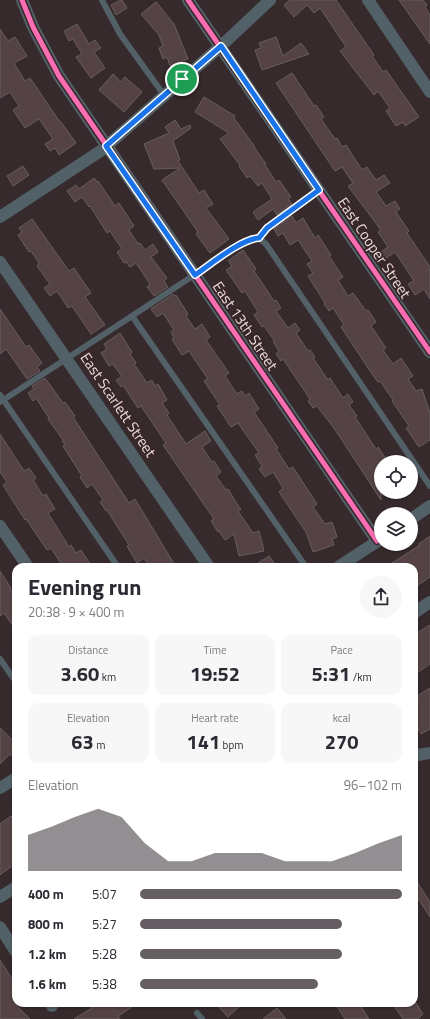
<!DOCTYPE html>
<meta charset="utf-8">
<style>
:root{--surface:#fff;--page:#f7f7f7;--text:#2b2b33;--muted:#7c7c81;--accent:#655f64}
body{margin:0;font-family:"Titillium Web",sans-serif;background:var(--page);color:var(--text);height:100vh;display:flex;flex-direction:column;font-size:15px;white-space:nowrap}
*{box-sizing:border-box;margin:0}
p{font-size:13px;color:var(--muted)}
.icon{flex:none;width:22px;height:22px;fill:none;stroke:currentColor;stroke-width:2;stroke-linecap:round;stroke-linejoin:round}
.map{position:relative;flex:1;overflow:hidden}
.drawer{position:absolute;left:12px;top:563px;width:406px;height:444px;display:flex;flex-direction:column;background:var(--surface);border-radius:12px;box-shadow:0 1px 3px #0004}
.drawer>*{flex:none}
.controls{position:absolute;left:374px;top:455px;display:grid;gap:8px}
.controls a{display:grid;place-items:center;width:44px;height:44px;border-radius:50%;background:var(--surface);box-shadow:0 1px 3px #0004;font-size:20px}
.pin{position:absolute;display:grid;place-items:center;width:34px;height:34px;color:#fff;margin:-17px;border:2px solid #fff;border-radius:50%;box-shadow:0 1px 4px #0007}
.round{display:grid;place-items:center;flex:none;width:42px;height:42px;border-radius:21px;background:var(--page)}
.overview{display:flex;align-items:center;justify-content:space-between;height:68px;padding:0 16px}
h1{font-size:22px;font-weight:700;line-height:30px}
.figures{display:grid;grid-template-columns:repeat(3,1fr);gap:6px;height:68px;padding:4px 16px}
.figures div{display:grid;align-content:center;border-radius:10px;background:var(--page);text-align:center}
.figures b{font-size:20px;font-weight:700}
.figures small{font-size:11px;font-weight:400}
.figures p{font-size:11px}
.chart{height:112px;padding:8px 16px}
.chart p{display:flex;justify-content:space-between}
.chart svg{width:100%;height:72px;margin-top:4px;fill:var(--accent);opacity:.7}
ul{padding:0 16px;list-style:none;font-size:13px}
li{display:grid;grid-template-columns:64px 48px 1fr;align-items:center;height:30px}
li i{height:10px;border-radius:5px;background:var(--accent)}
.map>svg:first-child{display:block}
.building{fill:#554245;stroke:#675d5f}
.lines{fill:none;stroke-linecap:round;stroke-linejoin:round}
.lane{stroke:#526067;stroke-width:6}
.street{stroke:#526067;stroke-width:12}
.cycleway-casing{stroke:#3a2628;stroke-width:8}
.cycleway{stroke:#f96db3;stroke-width:5}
.route-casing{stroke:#fff;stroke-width:8}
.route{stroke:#1a73e8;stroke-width:5}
.labels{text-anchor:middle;stroke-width:3.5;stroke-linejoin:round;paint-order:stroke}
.street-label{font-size:15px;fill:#eadcdd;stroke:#3a2628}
</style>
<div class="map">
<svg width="430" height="1019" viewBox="0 0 430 1019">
<rect width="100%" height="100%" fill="#362a2c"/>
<!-- building -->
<g class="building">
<polygon points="121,0 122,0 127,8 116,15 111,5"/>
<polygon points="290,0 336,0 374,55 372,56 383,72 386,70 419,117 405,126 403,122 396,126 386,111 390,108 378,91 374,95 340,51 346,47 320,8 314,13 307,5 294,17 284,5"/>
<polygon points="399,0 423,0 427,5 425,7 430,15 430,44"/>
<polygon points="156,2 174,24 188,59 170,66 167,57 163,59 159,48 163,46 159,35 141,14"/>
<polygon points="77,24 89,44 95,40 101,48 94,52 105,68 91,78 76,57 82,54 73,39 69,41 64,31"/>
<polygon points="0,29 8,41 15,37 27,56 14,63 25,81 30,78 60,122 61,122 76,143 59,155 55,148 50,151 45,144 53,139 39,119 25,128 13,110 19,106 10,92 0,98"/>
<polygon points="276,37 283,56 301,43 309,54 262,70 255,50 261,48 259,43"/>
<polygon points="292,73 314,106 316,105 324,117 321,119 335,139 337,138 342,147 346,145 362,170 367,167 376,180 384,175 390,183 376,192 386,206 395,201 400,209 396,212 409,231 407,233 430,267 430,299 424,289 415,295 408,284 414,281 395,252 383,260 379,253 388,247 378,232 381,230 348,186 353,183 342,167 335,171 276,83"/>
<polygon points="113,74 121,82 125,77 142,92 124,112 99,90"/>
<polygon points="204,97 235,116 234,118 255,147 254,147 266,164 265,165 276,182 279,180 291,197 288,199 292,204 277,215 273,209 258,220 253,212 272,199 262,183 258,186 250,176 247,178 239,166 240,165 220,139 229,133 195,112"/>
<polygon points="175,120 181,129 190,125 191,128 173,141 180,160 178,161 199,193 204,190 213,204 206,208 229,239 210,253 196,234 198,232 162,180 180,168 154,169 144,144 169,133 165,127"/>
<polygon points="23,166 29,175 13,186 7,176"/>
<polygon points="94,178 97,182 98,181 115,206 119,203 134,226 129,230 138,244 140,243 145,250 153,244 158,252 151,257 167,278 164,281 168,287 154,296 147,287 150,284 136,263 130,267 126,262 124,263 117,252 122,249 110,231 107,233 90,206 89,207 82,197 75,202 67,191 76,185 79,189"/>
<polygon points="292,216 296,223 303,218 315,238 318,235 331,255 329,256 343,277 338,280 348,296 353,293 366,311 368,310 376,322 371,326 386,348 383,350 393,364 401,358 413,376 408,379 416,391 422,389 430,413 430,440 419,447 406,428 409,426 392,401 393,400 380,381 378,382 372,374 341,327 344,325 333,308 329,311 324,304 325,303 308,276 313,273 307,264 312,261 298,240 290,245 283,233 278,236 274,229"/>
<polygon points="32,219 69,271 74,268 91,293 85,297 105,325 91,334 72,306 68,308 57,291 50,296 44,288 50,284 37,266 39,263 31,251 29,252 18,235 22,232 19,228"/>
<polygon points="243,250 256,269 254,271 274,301 276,300 281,308 276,311 288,328 295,323 300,330 296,333 308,351 310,350 315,357 313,358 328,380 330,378 343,398 348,394 353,402 349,405 357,416 355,417 376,449 378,447 388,462 381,462 381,500 336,431 317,406 313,408 308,401 310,399 283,359 281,361 276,354 279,351 273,341 274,340 264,326 262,327 254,315 258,312 245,291 242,293 226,270 232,266 228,261"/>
<polygon points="173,294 175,296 176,295 188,314 186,316 195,329 202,324 210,337 206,340 229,373 225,376 237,394 242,391 245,396 249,393 259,409 254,412 278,448 276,449 289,469 293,467 317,504 313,507 325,524 332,522 337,537 332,539 334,545 313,552 306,532 279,492 283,488 273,472 265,477 259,469 262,466 255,455 259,453 238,423 231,427 217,406 220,405 204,381 208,379 189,351 182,355 172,339 174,338 171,332 174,330 163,313 157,317 151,309"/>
<polygon points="0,309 26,347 29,345 42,363 37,367 40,371 27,379 6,349 0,354"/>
<polygon points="120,333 132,352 130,354 136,363 134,364 147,383 152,380 155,386 158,384 167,400 162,403 169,413 167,415 186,444 205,431 211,441 202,447 212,462 214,461 221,472 216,476 226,490 228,489 239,507 241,509 238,511 253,533 259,531 264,551 239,556 234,534 225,540 219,531 218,532 211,521 214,519 163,445 166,443 141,406 138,408 123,385 121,387 116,380 122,377 113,364 109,366 101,353 107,349 104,344"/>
<polygon points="45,378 63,403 65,402 75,416 73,417 129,503 135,499 176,567 150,567 144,558 137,563 127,546 129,545 107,510 106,511 100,502 103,500 92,484 87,488 80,477 82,476 63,446 65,445 62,440 63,440 48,419 49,418 36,398 33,401 28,393 34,389 32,386"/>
<polygon points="0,434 24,471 29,468 36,478 33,480 43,496 46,494 55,509 48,513 69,547 71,545 76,553 81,550 92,567 63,567 51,548 47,550 26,519 25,520 3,485 7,482 0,472"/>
<polygon points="430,536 430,577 418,585 414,578 414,567 386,567 420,545 419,544"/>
<polygon points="269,556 277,567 252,567"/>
<polygon points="0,571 11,588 10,589 16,599 16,630 4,613 0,616"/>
<polygon points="430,625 430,664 414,675 414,635"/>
<polygon points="430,688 430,729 421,734 414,722 414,703 419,700 417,696"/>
<polygon points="0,728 16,743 16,759 10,754 0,764"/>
<polygon points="11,816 16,824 16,863 0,875 0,824"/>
<polygon points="414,877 430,902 430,917 414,892"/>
<polygon points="0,960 16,985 16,1005 30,1019 0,1019"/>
<polygon points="89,1003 138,1003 118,1016 120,1019 74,1019 92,1008"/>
<polygon points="215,1003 243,1003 228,1017"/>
<polygon points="335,1003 359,1003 369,1019 345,1019"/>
<polygon points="392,1003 416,1003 423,1014 418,1019 403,1019"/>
<polygon points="277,1008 286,1019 263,1019"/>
</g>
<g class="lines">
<!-- lane -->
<g class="lane">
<polyline points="102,0 120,34 164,95"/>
<polyline points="259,238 267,228 319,190"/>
<polyline points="132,316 306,567"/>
<polyline points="0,395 118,567"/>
<polyline points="0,402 132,316 241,244 251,238 259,238 266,244 430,486"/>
<polyline points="0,659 16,682"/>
<polyline points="197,1013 202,1019"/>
</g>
<!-- street -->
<g class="street">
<polyline points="22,0 33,27 59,76 377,541"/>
<polyline points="188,0 430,352"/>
<polyline points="368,0 430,92"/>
<polyline points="0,217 102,150 221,46 270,0"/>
<polyline points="0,262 209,567"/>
<polyline points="411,519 430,506"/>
<polyline points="0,526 28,567"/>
<polyline points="338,567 381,539"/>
<polyline points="414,613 430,602"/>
<polyline points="414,752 418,755 430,753"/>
<polyline points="0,788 16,778"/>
<polyline points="0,897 16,887"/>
<polyline points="0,927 16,952"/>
<polyline points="52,1006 52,1003"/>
</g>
<defs>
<g id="cycleway">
<polyline points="22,0 33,27 59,76 377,541"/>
<polyline points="188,0 430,352"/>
</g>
</defs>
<!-- cycleway casing -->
<use href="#cycleway" class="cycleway-casing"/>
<!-- cycleway -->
<use href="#cycleway" class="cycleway"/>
</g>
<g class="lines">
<defs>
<path id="route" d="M221,46L319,190L267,228L259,238C241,239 211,264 195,275L106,146Z"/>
</defs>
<!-- route casing -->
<use href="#route" class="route-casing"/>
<!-- route -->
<use href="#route" class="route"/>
</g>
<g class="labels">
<!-- street labels -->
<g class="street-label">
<text transform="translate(374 248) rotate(56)" y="5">East Cooper Street</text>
<text transform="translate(245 326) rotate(56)" y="5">East 13th Street</text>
<text transform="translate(118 405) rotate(56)" y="5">East Scarlett Street</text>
</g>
</g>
</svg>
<div class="controls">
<a><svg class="icon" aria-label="locate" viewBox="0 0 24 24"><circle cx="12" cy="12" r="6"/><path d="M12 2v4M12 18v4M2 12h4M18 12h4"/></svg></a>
<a><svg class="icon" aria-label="layers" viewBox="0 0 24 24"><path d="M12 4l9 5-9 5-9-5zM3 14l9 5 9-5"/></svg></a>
</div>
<div class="pin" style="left:182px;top:79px;background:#1e9e55"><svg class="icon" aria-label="arrive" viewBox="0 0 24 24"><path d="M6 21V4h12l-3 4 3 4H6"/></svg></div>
<section class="drawer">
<div class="overview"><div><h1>Evening run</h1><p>20:38 · 9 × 400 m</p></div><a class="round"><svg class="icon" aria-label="share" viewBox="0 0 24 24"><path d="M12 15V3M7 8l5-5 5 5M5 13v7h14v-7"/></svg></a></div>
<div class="figures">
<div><p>Distance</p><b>3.60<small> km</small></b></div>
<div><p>Time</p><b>19:52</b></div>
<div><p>Pace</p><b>5:31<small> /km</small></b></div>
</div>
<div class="figures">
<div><p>Elevation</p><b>63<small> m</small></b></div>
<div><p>Heart rate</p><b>141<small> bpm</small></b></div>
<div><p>kcal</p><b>270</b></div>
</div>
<div class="chart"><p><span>Elevation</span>96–102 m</p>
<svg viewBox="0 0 160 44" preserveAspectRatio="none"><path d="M0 44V22L10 17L20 11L30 6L40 11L50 27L60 38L70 38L80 33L90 33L100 33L110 38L120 38L130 38L140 33L150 27L160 22V44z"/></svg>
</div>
<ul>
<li><b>400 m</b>5:07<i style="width:100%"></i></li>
<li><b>800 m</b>5:27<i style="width:77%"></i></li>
<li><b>1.2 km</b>5:28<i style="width:77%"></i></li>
<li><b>1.6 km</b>5:38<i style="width:68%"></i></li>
</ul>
</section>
</div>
